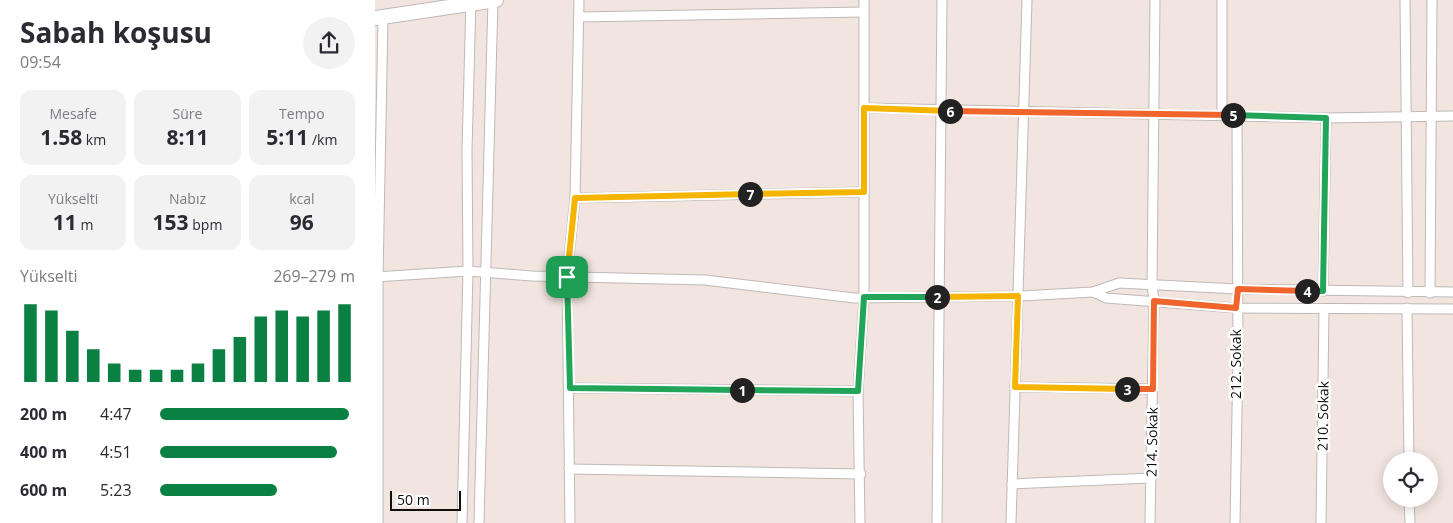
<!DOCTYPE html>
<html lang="tr">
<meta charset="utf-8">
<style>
:root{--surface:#fff;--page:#f2f2f3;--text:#2b2b33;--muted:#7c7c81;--accent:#0b8043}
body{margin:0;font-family:"Open Sans",sans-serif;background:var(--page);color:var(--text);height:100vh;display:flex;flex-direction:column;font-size:19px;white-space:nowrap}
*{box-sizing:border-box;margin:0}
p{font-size:16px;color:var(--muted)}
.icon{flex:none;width:28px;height:28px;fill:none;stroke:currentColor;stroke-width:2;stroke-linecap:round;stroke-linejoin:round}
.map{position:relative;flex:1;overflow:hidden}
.panel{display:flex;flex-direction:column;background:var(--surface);width:375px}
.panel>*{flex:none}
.controls{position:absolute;left:1008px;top:452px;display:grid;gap:10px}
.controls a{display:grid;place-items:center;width:55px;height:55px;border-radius:50%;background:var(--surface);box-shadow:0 2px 12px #0003;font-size:25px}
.scale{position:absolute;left:15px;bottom:12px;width:71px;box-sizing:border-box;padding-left:5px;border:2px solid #0f0e0d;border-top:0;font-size:14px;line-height:18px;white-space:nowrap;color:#0f0e0d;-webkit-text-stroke:4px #fff;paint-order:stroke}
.pin{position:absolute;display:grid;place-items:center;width:42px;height:42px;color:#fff;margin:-21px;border-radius:10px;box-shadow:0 2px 8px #0006}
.km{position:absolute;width:25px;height:25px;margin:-12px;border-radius:50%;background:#222;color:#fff;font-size:14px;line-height:25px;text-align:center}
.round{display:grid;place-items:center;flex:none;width:52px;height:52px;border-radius:26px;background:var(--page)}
.head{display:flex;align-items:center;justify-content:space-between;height:85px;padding:0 20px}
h1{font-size:28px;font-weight:700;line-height:38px}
.figures{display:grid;grid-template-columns:repeat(3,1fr);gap:8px;height:85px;padding:5px 20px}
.figures div{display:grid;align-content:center;border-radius:12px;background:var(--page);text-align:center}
.figures b{font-size:21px;font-weight:700}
.figures small{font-size:14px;font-weight:400}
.figures p{font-size:14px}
.chart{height:140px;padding:10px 20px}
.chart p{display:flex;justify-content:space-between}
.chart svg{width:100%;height:90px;margin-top:5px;stroke:var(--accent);stroke-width:6}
ul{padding:0 20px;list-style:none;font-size:16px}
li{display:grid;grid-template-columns:80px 60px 1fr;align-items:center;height:38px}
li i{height:12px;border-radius:6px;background:var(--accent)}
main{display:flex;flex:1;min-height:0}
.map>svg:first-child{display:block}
.built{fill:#f2e5df;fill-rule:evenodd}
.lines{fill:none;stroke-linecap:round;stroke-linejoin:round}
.street-casing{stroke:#beb9b7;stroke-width:11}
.secondary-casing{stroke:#beb9b7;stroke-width:16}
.street{stroke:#fff;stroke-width:9}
.secondary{stroke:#fff;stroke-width:14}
.split-1-casing{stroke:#fff;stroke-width:10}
.split-2-casing{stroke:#fff;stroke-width:10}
.split-3-casing{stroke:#fff;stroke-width:10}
.split-4-casing{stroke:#fff;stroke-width:10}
.split-5-casing{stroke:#fff;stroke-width:10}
.split-6-casing{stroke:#fff;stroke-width:10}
.split-7-casing{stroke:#fff;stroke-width:10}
.split-8-casing{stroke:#fff;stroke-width:10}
.split-1{stroke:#22a559;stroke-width:6}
.split-2{stroke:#22a559;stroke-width:6}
.split-3{stroke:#f5b400;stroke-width:6}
.split-4{stroke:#f0652b;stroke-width:6}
.split-5{stroke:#22a559;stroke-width:6}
.split-6{stroke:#f0652b;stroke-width:6}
.split-7{stroke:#f5b400;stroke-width:6}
.split-8{stroke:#f5b400;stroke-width:6}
.labels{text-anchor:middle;stroke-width:5;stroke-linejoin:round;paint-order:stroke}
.street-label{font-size:14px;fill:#0f0e0d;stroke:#fff}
</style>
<main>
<section class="panel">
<div class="head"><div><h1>Sabah koşusu</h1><p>09:54</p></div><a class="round"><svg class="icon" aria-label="share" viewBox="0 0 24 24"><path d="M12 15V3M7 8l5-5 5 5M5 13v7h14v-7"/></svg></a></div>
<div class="figures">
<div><p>Mesafe</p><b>1.58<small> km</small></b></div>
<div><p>Süre</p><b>8:11</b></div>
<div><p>Tempo</p><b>5:11<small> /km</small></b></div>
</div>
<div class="figures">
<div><p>Yükselti</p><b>11<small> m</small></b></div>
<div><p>Nabız</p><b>153<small> bpm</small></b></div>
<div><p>kcal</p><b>96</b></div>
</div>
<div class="chart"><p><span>Yükselti</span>269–279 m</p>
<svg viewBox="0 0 160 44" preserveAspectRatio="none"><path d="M5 44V6M15 44V9M25 44V19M35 44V28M45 44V35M55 44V38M65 44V38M75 44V38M85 44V35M95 44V28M105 44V22M115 44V12M125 44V9M135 44V12M145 44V9M155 44V6"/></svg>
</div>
<ul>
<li><b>200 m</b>4:47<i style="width:97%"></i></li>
<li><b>400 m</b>4:51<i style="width:91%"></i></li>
<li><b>600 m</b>5:23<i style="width:60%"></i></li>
</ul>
</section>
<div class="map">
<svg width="1078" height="523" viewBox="0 0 1078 523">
<rect width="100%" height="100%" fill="#f7f2f0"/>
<!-- built -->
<path class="built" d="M0,0H1078V523H0ZM1016,461H1054V499H1016Z"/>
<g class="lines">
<defs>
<g id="street">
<polyline points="847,0 847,115"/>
<polyline points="1030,0 1033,293"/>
<polyline points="204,17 489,12"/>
<polyline points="489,108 951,118 1078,116"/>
<polyline points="200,198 489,192"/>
<polyline points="0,277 93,271 157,276 330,280 479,298 646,296 718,292 744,283 863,289 1078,292"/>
<polyline points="948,291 951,118"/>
<polyline points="718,292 731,298 861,308 1078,309"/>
<polyline points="1055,293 1057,0"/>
<polyline points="1032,308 1034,461"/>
<polyline points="640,387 777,389"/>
<polyline points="195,388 483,391"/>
<polyline points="194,469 486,474"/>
<polyline points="637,484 776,478"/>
<polyline points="1034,499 1035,523"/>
<polyline points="3,523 3,277 8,17"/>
<polyline points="87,523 93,271 92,150 96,0"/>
<polyline points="104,523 118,0"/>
<polyline points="195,523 192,277 200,198 204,0"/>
<polyline points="485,523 483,391 489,297 489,0"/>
<polyline points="562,523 567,0"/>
<polyline points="636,523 652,0"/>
<polyline points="775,523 779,301 777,285 780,0"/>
<polyline points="860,523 863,357 862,115"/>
<polyline points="946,523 949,310"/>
</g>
<polyline id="secondary" points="0,18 121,0"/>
</defs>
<!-- street casing -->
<use href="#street" class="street-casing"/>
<!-- secondary casing -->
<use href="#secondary" class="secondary-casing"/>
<!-- street -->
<use href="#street" class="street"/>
<!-- secondary -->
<use href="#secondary" class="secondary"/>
</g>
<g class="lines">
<defs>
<polyline id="split-1" points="192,277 195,388 367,390"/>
<polyline id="split-2" points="367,390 483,391 489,297 562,297"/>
<polyline id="split-3" points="562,297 643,296 640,387 752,389"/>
<polyline id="split-4" points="752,389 778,389 779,301 861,308 863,289 932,291"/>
<polyline id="split-5" points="858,115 951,118 948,291 932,291"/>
<polyline id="split-6" points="575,111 858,115"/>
<polyline id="split-7" points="375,194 489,192 489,108 575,111"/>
<polyline id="split-8" points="192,277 200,198 375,194"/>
</defs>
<!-- split-1 casing -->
<use href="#split-1" class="split-1-casing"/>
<!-- split-2 casing -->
<use href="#split-2" class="split-2-casing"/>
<!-- split-3 casing -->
<use href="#split-3" class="split-3-casing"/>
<!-- split-4 casing -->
<use href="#split-4" class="split-4-casing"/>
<!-- split-5 casing -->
<use href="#split-5" class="split-5-casing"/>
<!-- split-6 casing -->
<use href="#split-6" class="split-6-casing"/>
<!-- split-7 casing -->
<use href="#split-7" class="split-7-casing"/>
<!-- split-8 casing -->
<use href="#split-8" class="split-8-casing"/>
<!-- split-1 -->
<use href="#split-1" class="split-1"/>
<!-- split-2 -->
<use href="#split-2" class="split-2"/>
<!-- split-3 -->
<use href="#split-3" class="split-3"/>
<!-- split-4 -->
<use href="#split-4" class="split-4"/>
<!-- split-5 -->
<use href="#split-5" class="split-5"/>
<!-- split-6 -->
<use href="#split-6" class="split-6"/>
<!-- split-7 -->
<use href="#split-7" class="split-7"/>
<!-- split-8 -->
<use href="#split-8" class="split-8"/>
</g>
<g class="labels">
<!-- street labels -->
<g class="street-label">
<text transform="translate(861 364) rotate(-90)" y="5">212. Sokak</text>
<text transform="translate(948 416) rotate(-89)" y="5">210. Sokak</text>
<text transform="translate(777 442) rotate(-89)" y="5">214. Sokak</text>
</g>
</g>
</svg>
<div class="controls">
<a><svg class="icon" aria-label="locate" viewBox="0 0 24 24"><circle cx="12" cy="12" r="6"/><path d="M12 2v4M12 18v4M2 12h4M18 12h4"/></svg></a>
</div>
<div class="scale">50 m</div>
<div class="pin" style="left:192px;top:277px;background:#1e9e55"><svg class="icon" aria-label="arrive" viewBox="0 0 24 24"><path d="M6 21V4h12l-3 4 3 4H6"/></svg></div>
<b class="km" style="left:367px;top:390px">1</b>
<b class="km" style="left:562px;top:297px">2</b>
<b class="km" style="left:752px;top:389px">3</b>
<b class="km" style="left:932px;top:291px">4</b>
<b class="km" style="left:858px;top:115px">5</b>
<b class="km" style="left:575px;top:111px">6</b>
<b class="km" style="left:375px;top:194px">7</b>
</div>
</main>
